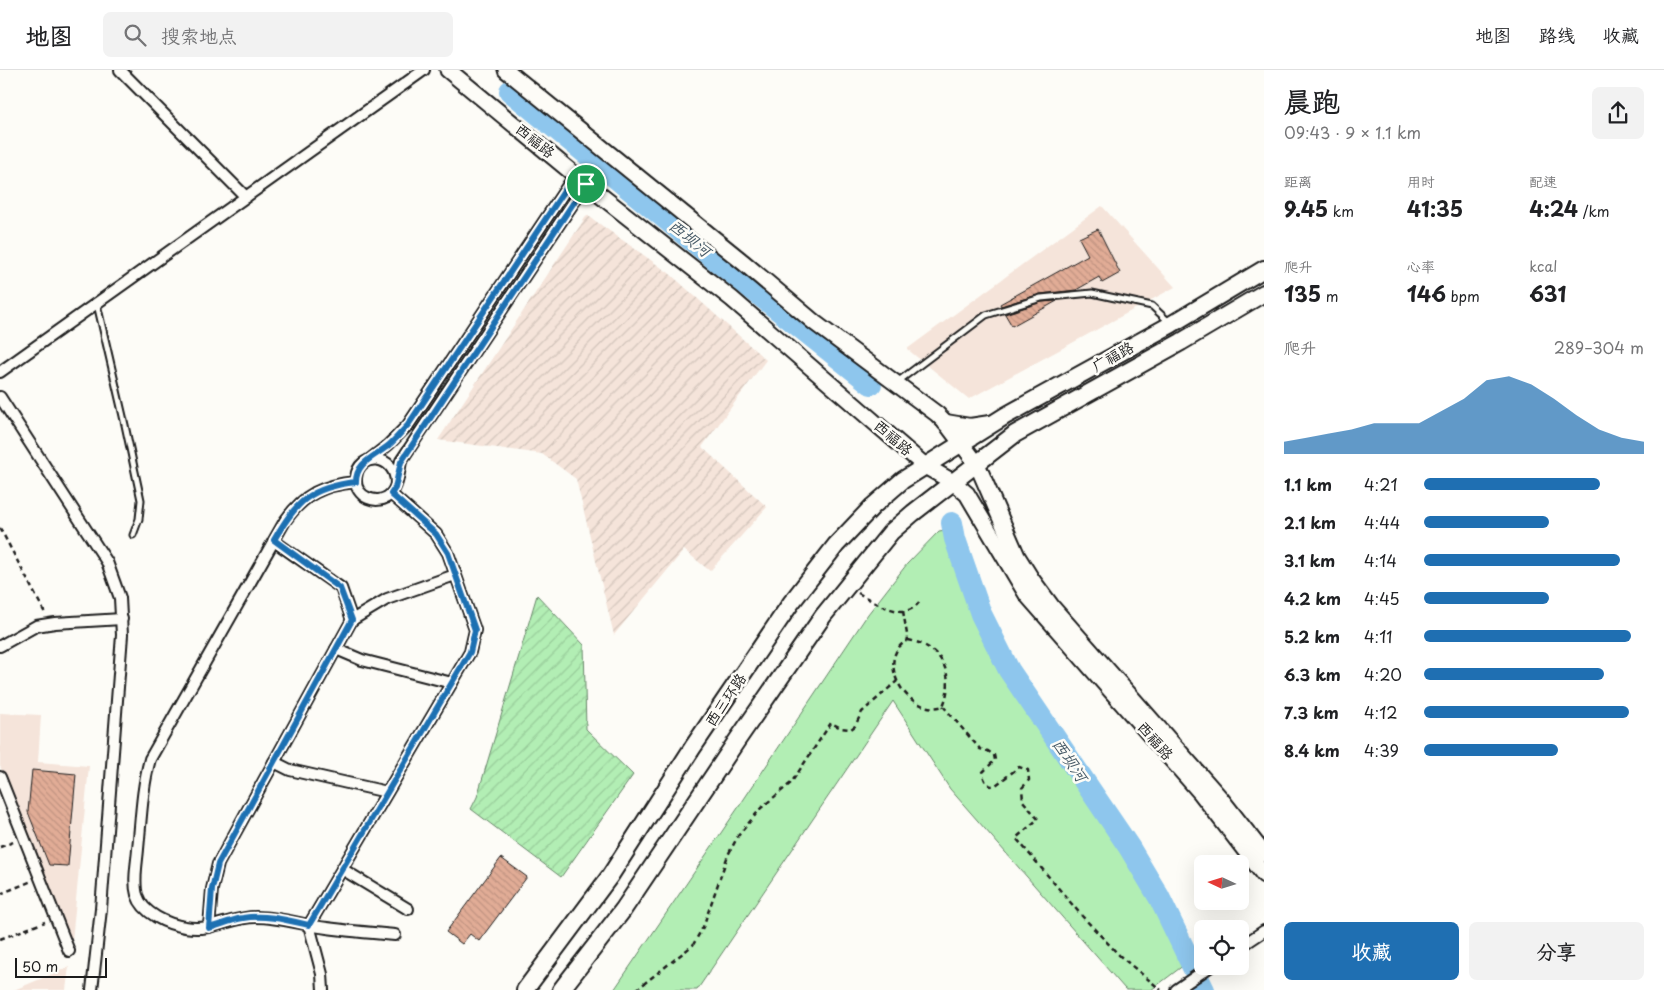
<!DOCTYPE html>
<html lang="zh">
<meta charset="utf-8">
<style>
:root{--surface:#fff;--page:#f2f2f2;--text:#202124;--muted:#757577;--line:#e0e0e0;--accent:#1f6fb2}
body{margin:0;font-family:"Playpen Sans","LXGW WenKai TC",sans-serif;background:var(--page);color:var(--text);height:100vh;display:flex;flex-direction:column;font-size:19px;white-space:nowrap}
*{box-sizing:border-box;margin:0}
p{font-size:16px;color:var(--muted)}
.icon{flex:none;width:28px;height:28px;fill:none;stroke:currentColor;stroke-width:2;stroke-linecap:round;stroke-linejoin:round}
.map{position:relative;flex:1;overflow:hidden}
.details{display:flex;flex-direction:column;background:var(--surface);width:400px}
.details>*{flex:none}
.needle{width:32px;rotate:274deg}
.fabs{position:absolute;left:1194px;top:785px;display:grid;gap:10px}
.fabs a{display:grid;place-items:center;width:55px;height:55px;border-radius:8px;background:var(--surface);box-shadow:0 5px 20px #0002;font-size:25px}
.scale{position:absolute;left:15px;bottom:12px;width:92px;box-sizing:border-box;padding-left:5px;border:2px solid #1c1c1c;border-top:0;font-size:14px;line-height:18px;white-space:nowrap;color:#1c1c1c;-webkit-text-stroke:4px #fdfcf7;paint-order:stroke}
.pin{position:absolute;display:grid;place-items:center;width:42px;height:42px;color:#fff;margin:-21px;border:2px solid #fff;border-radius:50%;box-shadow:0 1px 5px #0007}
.round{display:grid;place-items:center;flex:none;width:52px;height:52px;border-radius:8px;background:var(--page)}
.overview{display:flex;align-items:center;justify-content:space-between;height:85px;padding:0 20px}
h1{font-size:28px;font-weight:700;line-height:38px}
.metrics{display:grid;grid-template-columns:repeat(3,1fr);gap:8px;height:85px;padding:5px 20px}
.metrics div{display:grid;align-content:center}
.metrics b{font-size:21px;font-weight:700}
.metrics small{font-size:14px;font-weight:400}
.metrics p{font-size:14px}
.chart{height:140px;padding:10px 20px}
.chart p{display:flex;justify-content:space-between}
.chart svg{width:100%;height:90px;margin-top:5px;fill:var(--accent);opacity:.7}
.button{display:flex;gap:10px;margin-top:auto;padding:10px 20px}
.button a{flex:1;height:58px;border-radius:8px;background:var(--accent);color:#fff;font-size:20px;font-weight:700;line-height:58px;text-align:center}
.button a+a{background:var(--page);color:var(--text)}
ul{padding:0 20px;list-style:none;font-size:16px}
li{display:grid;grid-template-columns:80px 60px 1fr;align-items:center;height:38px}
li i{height:12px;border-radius:6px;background:var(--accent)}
header{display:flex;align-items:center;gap:30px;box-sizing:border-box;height:70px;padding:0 25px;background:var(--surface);border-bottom:1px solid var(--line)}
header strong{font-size:24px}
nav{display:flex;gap:28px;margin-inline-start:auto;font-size:18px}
.search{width:350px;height:45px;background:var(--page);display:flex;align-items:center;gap:12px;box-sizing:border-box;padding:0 18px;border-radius:8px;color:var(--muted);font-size:19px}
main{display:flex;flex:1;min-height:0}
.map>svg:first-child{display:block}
.built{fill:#f5e4da}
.industrial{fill:url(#industrial-furrows)}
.grass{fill:#b2eeb4;stroke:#678568}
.garden{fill:url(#garden-furrows);stroke:#678568}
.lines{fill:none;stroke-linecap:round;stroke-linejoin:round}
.river{stroke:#8ec6ed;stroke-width:22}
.building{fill:url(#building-back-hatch);stroke:#1c1c1c}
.service-casing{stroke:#1c1c1c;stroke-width:9}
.minor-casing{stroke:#1c1c1c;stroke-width:14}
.secondary-casing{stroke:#1c1c1c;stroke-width:19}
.primary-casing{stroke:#1c1c1c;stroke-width:20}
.path{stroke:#1c1c1c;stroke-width:2.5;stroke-dasharray:5 4;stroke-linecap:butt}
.service{stroke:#fdfcf7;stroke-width:5}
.minor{stroke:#fdfcf7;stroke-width:10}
.secondary{stroke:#fdfcf7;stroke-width:15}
.primary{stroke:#fdfcf7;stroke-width:16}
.route-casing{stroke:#fff;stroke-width:10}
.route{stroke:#1f6fb2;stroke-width:6}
.labels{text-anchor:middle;stroke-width:5;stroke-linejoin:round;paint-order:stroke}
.street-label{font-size:15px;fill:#1c1c1c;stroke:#fdfcf7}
.water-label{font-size:16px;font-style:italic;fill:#445865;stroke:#fdfcf7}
</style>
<header>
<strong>地图</strong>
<div class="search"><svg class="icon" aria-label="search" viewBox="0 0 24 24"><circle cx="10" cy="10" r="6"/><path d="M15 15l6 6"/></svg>搜索地点</div>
<nav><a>地图</a><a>路线</a><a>收藏</a></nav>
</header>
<main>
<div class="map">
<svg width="1264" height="920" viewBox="0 0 1264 920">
<defs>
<pattern id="industrial-furrows" width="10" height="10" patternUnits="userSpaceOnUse" patternTransform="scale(1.25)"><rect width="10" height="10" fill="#f5e4da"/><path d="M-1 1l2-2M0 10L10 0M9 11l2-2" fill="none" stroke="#d1c3ba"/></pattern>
<pattern id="garden-furrows" width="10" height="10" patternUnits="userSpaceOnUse" patternTransform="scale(1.25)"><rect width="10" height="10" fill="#b2eeb4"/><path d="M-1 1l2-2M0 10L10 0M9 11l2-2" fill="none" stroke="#98cc9a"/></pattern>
<pattern id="building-back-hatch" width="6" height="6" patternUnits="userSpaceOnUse" patternTransform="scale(1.25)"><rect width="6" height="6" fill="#e1ac96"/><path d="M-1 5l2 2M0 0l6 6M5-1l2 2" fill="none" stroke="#c09381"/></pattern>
</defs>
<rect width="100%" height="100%" fill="#fdfcf7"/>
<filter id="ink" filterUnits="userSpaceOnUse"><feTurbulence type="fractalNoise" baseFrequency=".02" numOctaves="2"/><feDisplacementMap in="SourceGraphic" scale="10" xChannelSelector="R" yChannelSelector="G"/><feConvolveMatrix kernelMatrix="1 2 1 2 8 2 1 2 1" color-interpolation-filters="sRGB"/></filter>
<g filter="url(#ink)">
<!-- built -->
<g class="built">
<polygon points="1102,136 1175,217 969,329 907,279"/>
<polygon points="0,643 41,645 38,692 89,696 72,871 0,696"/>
<polygon points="69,897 66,920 14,920"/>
</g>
<!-- industrial -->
<polygon class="industrial" points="587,145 669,203 766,290 702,377 767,437 710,501 684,480 614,565 576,409 542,384 438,370"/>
<!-- grass -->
<polygon class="grass" points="945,460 972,543 1000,600 1124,781 1153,833 1184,895 1151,920 1127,920 1125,919 950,719 893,631 697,920 614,920 740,735 868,544 907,494 939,461"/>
<!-- garden -->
<polygon class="garden" points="537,525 584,575 586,659 633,705 561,807 471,739 477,727"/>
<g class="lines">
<!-- river -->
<g class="river">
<polyline points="510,21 707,183 871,314"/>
<polyline points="952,453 955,469 981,544 1009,600 1129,777 1159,827 1204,920"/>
</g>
</g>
<!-- building -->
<g class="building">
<polygon points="1098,159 1120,203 1102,213 1099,207 1076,220 1040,224 1001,236 1000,234 1088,185 1079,168"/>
<polygon points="1057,231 1012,256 1005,244 1042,232"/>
<polygon points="32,700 76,704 68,796 49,795 28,742"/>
<polygon points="501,788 527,807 479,871 470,864 462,874 446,862"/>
</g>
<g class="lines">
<defs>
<g id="service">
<polyline points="97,234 125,355 141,430 139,449 133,465"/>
<polyline points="896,313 986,245 1041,228 1092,223 1152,236 1169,252"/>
</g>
<g id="minor">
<polyline points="120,0 246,127"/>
<polyline points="0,302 424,0"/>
<polyline points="0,327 107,492 120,528 122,565 101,839 92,920"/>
<polyline points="369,390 388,375 408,355 575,105"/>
<path d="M356,412C323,415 304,424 285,451L150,689C142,718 141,749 138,779C137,793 133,811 137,825C143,844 167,854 185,857C213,862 230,847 256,847C280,847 303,855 327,858C349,861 372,863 395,865"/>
<path d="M396,413C396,384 358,381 356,408C354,427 378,437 391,424C398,416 399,402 401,391L586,114"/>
<polyline points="274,471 341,518 352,550"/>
<polyline points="0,576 36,556 55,553 122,549"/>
<polyline points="336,579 362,590 452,613"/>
<polyline points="274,692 290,700 387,722"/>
<polyline points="0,707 69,881"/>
<polyline points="342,799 408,839"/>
<polyline points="209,857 212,819 218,794 352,550 387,529 455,505"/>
<polyline points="1240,877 1264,861"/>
<polyline points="323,920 322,904 309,855 470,582 475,560 448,483 436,464 391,424"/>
<polyline points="1176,920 1211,896"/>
</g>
<g id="secondary">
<polyline points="448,0 586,114 732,229 925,396 953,412 967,424 1027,525 1200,722 1264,805"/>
<polyline points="506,0 744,193 815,253 937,344 946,353 977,394 1017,486 1032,510 1052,537 1221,729 1264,784"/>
</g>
<g id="primary">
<polyline points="946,353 970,357 990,354"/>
<polyline points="525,920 610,806 693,677 791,533 836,475 873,436 903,410 1005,346 1172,254 1264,199"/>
<polyline points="561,920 623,840 738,669 823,546 891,462 913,443 1015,364 1181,272 1264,223"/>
</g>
</defs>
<!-- service casing -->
<use href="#service" class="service-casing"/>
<!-- minor casing -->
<use href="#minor" class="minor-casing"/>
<!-- secondary casing -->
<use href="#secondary" class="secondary-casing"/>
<!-- primary casing -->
<use href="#primary" class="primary-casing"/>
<!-- path -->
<g class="path">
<polyline points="0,458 45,543"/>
<path d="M858,523C871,530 898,548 913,538C916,537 919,532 921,529"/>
<polyline points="903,541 908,570"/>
<path d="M908,570C942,576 956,605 943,636C907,648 873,588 908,570Z"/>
<path d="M943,636L980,679L988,681L994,685L995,690L983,702C983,709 986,713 991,716L996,715L1019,697L1028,700L1029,710L1022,718L1023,731L1038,749L1016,768L1082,846L1120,886L1161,920"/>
<polyline points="0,777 16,771"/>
<polyline points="0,824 32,811"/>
<polyline points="0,869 45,852"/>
<polyline points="636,920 693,875 703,857 728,785 738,766 761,738 791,713 831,653 841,658 851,659 855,656 862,642 897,611"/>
</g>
<!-- service -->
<use href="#service" class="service"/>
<!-- minor -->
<use href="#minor" class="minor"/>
<!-- secondary -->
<use href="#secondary" class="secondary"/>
<!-- primary -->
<use href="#primary" class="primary"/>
</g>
</g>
<g class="lines" filter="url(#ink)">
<defs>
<path id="route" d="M575,105L586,114L401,392L395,418L391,424L436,464L448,483L475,560L470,582L309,855C287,850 264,844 243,848C231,850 220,855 209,858L212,819L218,794L352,550L340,518L274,470C296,432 310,417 356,412C356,392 376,386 389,375C396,369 402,361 408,355Z"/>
</defs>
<!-- route casing -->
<use href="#route" class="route-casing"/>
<!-- route -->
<use href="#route" class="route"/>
</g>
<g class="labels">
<!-- street labels -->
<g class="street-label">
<text transform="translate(535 71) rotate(39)" y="5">西福路</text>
<text transform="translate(1113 287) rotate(-29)" y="5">广福路</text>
<text transform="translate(893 368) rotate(41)" y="5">西福路</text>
<text transform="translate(726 630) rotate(-56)" y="5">西三环路</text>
<text transform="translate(1155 671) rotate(49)" y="5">西福路</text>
</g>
<!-- water labels -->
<g class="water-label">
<text transform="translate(690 168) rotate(39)" y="6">西坝河</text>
<text transform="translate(1070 690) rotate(56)" y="6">西坝河</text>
</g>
</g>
</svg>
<div class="fabs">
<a><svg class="needle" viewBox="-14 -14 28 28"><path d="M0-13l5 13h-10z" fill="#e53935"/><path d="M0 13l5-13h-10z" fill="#757577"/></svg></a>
<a><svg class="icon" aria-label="locate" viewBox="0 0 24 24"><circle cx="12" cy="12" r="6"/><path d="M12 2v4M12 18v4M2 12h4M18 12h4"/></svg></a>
</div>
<div class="scale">50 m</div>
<div class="pin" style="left:586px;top:114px;background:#1e9e55"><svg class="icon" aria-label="arrive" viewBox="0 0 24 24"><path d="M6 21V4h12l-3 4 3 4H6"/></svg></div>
</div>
<section class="details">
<div class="overview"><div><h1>晨跑</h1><p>09:43 · 9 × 1.1 km</p></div><a class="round"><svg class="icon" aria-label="share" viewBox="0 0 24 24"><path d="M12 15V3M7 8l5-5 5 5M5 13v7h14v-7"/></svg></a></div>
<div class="metrics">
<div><p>距离</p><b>9.45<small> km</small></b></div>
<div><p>用时</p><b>41:35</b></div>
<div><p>配速</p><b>4:24<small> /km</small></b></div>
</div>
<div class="metrics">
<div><p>爬升</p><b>135<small> m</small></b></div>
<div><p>心率</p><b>146<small> bpm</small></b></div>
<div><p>kcal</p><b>631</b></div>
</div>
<div class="chart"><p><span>爬升</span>289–304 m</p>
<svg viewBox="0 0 160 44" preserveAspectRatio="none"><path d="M0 44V38L10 36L20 34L30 32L40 29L50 29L60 29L70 23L80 17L90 8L100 6L110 10L120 17L130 25L140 32L150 36L160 38V44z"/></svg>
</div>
<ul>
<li><b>1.1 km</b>4:21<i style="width:80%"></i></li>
<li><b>2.1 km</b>4:44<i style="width:57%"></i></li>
<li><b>3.1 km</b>4:14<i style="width:89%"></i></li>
<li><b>4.2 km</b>4:45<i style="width:57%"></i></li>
<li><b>5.2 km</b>4:11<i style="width:94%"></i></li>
<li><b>6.3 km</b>4:20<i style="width:82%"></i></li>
<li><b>7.3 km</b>4:12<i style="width:93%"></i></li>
<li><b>8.4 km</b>4:39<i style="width:61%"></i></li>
</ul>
<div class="button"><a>收藏</a><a>分享</a></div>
</section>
</main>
